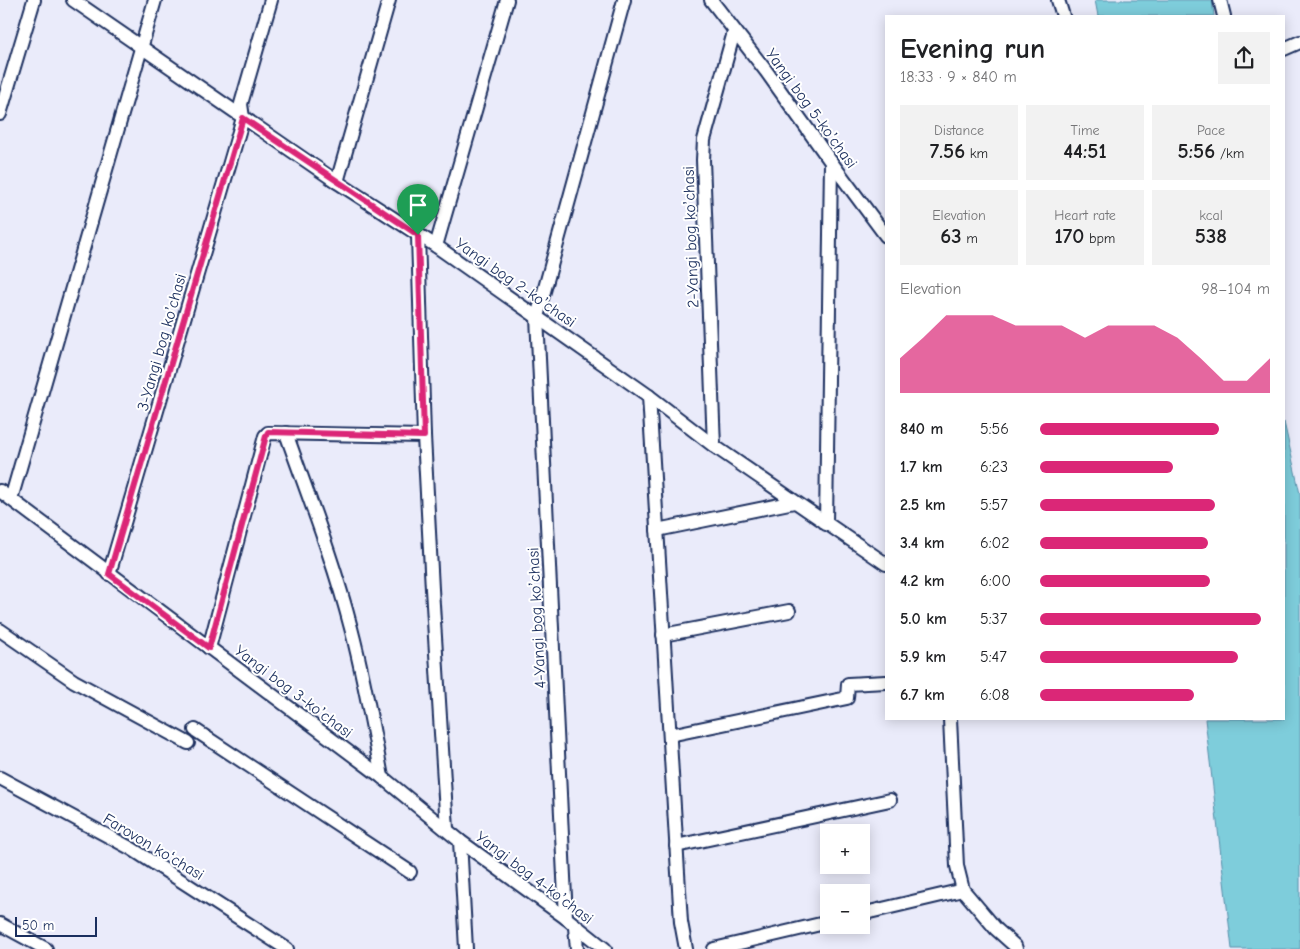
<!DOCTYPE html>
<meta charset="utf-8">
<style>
:root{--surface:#fff;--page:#f2f2f2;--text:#202124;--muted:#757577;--accent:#db2777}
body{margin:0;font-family:"Comic Neue",sans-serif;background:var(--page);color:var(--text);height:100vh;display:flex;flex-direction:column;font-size:19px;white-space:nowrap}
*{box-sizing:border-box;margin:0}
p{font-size:16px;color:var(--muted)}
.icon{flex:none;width:28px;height:28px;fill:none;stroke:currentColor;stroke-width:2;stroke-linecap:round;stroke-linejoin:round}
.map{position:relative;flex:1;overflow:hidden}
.side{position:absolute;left:885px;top:15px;width:400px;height:705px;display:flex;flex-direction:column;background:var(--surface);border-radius:0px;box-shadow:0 2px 12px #0003}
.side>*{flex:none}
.fabs{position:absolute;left:820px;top:824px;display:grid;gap:10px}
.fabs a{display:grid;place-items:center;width:50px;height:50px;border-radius:0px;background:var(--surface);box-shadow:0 2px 12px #0003;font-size:25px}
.scale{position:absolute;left:15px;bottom:12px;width:82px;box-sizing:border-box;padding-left:5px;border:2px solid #1b2f5e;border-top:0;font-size:14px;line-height:18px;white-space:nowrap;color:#1b2f5e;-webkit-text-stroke:4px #fff;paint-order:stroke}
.pin{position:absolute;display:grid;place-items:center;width:42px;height:42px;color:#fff;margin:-51px -21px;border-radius:50% 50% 50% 0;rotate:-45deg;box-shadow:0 0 5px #0007}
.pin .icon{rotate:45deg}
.round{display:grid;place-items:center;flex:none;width:52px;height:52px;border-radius:0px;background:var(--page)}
.summary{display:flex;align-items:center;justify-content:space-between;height:85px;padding:0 15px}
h1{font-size:28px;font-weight:800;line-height:38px}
.figures{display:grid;grid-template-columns:repeat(3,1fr);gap:8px;height:85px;padding:5px 15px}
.figures div{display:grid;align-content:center;border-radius:0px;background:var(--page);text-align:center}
.figures b{font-size:21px;font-weight:800}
.figures small{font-size:14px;font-weight:400}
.figures p{font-size:14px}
.chart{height:140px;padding:10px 15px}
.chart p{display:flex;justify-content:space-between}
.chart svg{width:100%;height:90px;margin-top:5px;fill:var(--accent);opacity:.7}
ul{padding:0 15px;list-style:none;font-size:16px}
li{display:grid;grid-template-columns:80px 60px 1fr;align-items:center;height:38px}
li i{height:12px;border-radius:6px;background:var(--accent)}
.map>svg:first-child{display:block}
.water{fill:#7ecddb;stroke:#568ea9}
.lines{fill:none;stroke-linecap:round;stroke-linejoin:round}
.minor-casing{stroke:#1b2f5e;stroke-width:16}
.minor{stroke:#fff;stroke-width:12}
.route-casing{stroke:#fff;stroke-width:10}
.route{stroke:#db2777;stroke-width:6}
.labels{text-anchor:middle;stroke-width:4;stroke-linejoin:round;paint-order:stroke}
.street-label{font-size:16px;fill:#1b2f5e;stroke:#fff}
</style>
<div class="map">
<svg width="1300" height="949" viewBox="0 0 1300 949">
<rect width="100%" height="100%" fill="#eaebfa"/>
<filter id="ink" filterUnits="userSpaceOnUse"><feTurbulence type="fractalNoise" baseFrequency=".02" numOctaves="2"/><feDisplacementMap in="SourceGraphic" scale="10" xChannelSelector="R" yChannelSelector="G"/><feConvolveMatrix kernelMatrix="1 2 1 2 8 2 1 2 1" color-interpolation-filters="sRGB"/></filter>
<g filter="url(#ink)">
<!-- water -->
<g class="water">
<polygon points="1095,0 1212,0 1214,16 1098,16"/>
<polygon points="1284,422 1300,494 1300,949 1232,949 1205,719 1284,719"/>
</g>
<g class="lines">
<defs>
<g id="minor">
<polyline points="73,0 337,182 436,246 649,396 714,446 886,564"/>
<polyline points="711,0 766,71 831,162 886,236"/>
<polyline points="1058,0 1063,16"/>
<polyline points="1220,0 1224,16"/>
<polyline points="1284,49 1300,42"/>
<polyline points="0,114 34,0"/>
<polyline points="337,182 389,0"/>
<polyline points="418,235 424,436 432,589 447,829"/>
<polyline points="436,246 507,0"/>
<polyline points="649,396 681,922 686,949"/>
<path d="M286,433C309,498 334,562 351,628C364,677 373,728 382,777"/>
<polyline points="714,446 703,160 704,140 734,32"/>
<polyline points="0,491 382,777 460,841 566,918 605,949"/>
<polyline points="11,499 155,0"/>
<polyline points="826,524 831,162"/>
<polyline points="657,530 794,502"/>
<polyline points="109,574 243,118 241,104 271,0"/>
<polyline points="0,630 74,681 188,743"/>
<polyline points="663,635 789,611"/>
<polyline points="209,648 265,436 268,433 424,436"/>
<polyline points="950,719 957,866 963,890 996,929 1015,946 1016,949"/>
<polyline points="195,730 410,872"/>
<polyline points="670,735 847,698 848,684 886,682"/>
<polyline points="0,778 132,849 287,949"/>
<polyline points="460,841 466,949"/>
<polyline points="676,846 890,800"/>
<polyline points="861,914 963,890"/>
<polyline points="566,918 537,317 624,0"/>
<polyline points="0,924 46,949"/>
<polyline points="575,927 577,949"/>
<polyline points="714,949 829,922"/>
</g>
</defs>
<!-- minor casing -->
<use href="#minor" class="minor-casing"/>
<!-- minor -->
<use href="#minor" class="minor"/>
</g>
</g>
<g class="lines" filter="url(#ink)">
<defs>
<polygon id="route" points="243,118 418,235 424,436 268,432 266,436 209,648 109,574"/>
</defs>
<!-- route casing -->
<use href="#route" class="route-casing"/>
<!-- route -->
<use href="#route" class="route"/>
</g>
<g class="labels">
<!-- street labels -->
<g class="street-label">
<text transform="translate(812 108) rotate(54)" y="6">Yangi bog 5-koʼchasi</text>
<text transform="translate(690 237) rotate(-92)" y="6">2-Yangi bog koʼchasi</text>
<text transform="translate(516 282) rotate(35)" y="6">Yangi bog 2-koʼchasi</text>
<text transform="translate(161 342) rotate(-74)" y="6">3-Yangi bog koʼchasi</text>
<text transform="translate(536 618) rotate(-93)" y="6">4-Yangi bog koʼchasi</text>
<text transform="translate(294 691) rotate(37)" y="6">Yangi bog 3-koʼchasi</text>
<text transform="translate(154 846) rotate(31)" y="6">Farovon koʻchasi</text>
<text transform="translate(535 877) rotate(37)" y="6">Yangi bog 4-koʼchasi</text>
</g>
</g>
</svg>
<div class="fabs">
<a>+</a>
<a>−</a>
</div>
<div class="scale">50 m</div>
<div class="pin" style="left:418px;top:235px;background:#1e9e55"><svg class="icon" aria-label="arrive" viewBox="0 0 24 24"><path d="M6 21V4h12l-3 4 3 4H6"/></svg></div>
<section class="side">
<div class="summary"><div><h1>Evening run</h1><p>18:33 · 9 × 840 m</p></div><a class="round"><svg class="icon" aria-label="share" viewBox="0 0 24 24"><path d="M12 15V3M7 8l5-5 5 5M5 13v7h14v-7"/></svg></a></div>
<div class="figures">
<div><p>Distance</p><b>7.56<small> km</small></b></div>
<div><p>Time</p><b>44:51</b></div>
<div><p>Pace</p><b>5:56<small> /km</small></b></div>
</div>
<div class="figures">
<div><p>Elevation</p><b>63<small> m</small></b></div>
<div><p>Heart rate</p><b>170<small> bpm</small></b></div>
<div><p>kcal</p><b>538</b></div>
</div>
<div class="chart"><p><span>Elevation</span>98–104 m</p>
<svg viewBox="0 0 160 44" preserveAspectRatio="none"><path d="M0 44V27L10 17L20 6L30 6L40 6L50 11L60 11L70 11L80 17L90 11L100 11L110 11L120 17L130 27L140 38L150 38L160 27V44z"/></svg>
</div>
<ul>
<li><b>840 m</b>5:56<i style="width:78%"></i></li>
<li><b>1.7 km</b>6:23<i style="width:58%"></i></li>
<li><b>2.5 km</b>5:57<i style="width:76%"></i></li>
<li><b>3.4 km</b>6:02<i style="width:73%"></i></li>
<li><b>4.2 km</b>6:00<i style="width:74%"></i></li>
<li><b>5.0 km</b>5:37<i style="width:96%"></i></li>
<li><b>5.9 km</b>5:47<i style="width:86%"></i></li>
<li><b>6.7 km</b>6:08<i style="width:67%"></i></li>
</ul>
</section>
</div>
